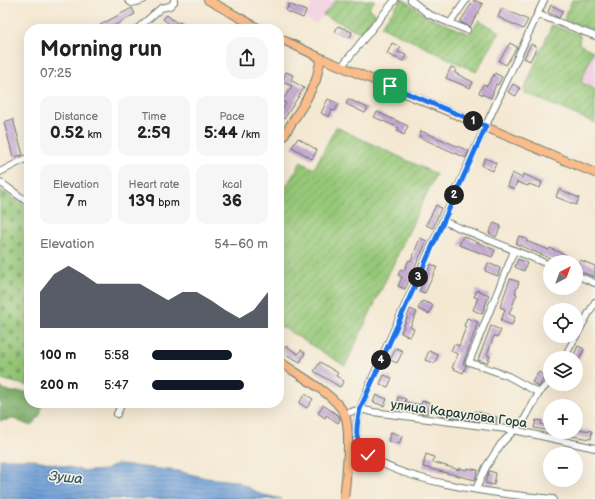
<!DOCTYPE html>
<meta charset="utf-8">
<style>
:root{--surface:#fff;--page:#f6f6f6;--text:#222;--muted:#767676;--accent:#111827}
body{margin:0;font-family:"Balsamiq Sans",sans-serif;background:var(--page);color:var(--text);height:100vh;display:flex;flex-direction:column;font-size:15px;white-space:nowrap}
*{box-sizing:border-box;margin:0}
p{font-size:13px;color:var(--muted)}
.icon{flex:none;width:22px;height:22px;fill:none;stroke:currentColor;stroke-width:2;stroke-linecap:round;stroke-linejoin:round}
.map{position:relative;flex:1;overflow:hidden}
.drawer{position:absolute;left:24px;top:24px;width:260px;height:384px;display:flex;flex-direction:column;background:var(--surface);border-radius:16px;box-shadow:0 4px 16px #0002}
.drawer>*{flex:none}
.needle{width:26px;rotate:41deg}
.fabs{position:absolute;left:543px;top:255px;display:grid;gap:8px}
.fabs a{display:grid;place-items:center;width:40px;height:40px;border-radius:50%;background:var(--surface);box-shadow:0 4px 16px #0002;font-size:20px}
.pin{position:absolute;display:grid;place-items:center;width:34px;height:34px;color:#fff;margin:-17px;border-radius:8px;box-shadow:0 2px 6px #0006}
.km{position:absolute;width:20px;height:20px;margin:-10px;border-radius:50%;background:#222;color:#fff;font-size:11px;line-height:20px;text-align:center}
.round{display:grid;place-items:center;flex:none;width:42px;height:42px;border-radius:16px;background:var(--page)}
.head{display:flex;align-items:center;justify-content:space-between;height:68px;padding:0 16px}
h1{font-size:22px;font-weight:600;line-height:30px}
.metrics{display:grid;grid-template-columns:repeat(3,1fr);gap:6px;height:68px;padding:4px 16px}
.metrics div{display:grid;align-content:center;border-radius:10px;background:var(--page);text-align:center}
.metrics b{font-size:17px;font-weight:600}
.metrics small{font-size:11px;font-weight:400}
.metrics p{font-size:11px}
.chart{height:112px;padding:8px 16px}
.chart p{display:flex;justify-content:space-between}
.chart svg{width:100%;height:72px;margin-top:4px;fill:var(--accent);opacity:.7}
ul{padding:0 16px;list-style:none;font-size:13px}
li{display:grid;grid-template-columns:64px 48px 1fr;align-items:center;height:30px}
li i{height:10px;border-radius:5px;background:var(--accent)}
.map>svg:first-child{display:block}
.built{fill:#f1d0e2}
.forest{fill:url(#forest-crowns);stroke:#4c744e}
.cemetery{fill:url(#cemetery-stones);stroke:#5a8256}
.garden{fill:url(#garden-furrows);stroke:#5a8256}
.water{fill:url(#water-rules);stroke:#466d85}
.building{fill:url(#building-back-hatch)}
.lines{fill:none;stroke-linecap:round;stroke-linejoin:round}
.minor-casing{stroke:#6a796b;stroke-width:8}
.major-casing{stroke:#6a796b;stroke-width:10}
.minor{stroke:#fff;stroke-width:6}
.major{stroke:#f9bc8a;stroke-width:8}
.route-casing{stroke:#fff;stroke-width:8}
.route{stroke:#1a73e8;stroke-width:5}
.labels{text-anchor:middle;stroke-width:3;stroke-linejoin:round;paint-order:stroke}
.street-label{font-size:13px;fill:#1f3d34;stroke:#f7f3e8}
.water-label{font-size:14px;font-style:italic;fill:#365a65;stroke:#f7f3e8}
</style>
<div class="map">
<svg width="595" height="499" viewBox="0 0 595 499">
<defs>
<pattern id="forest-crowns" width="20" height="18" patternUnits="userSpaceOnUse"><rect width="20" height="18" fill="#78ac68"/><path d="M2 6a3 3 0 1 1 6 0M12 15a3 3 0 1 1 6 0" fill="none" stroke="#628d56"/></pattern>
<pattern id="cemetery-stones" width="16" height="16" patternUnits="userSpaceOnUse"><rect width="16" height="16" fill="#95c778"/><path d="M2 7V4a2 2 0 0 1 4 0v3zM10 15v-3a2 2 0 0 1 4 0v3z" fill="#79a363"/></pattern>
<pattern id="garden-furrows" width="10" height="10" patternUnits="userSpaceOnUse"><rect width="10" height="10" fill="#95c778"/><path d="M-1 1l2-2M0 10L10 0M9 11l2-2" fill="none" stroke="#79a363"/></pattern>
<pattern id="water-rules" width="6" height="5" patternUnits="userSpaceOnUse"><rect width="6" height="5" fill="#6c9dd6"/><path d="M0 2.5h6" fill="none" stroke="#5881ae"/></pattern>
<pattern id="building-back-hatch" width="6" height="6" patternUnits="userSpaceOnUse"><rect width="6" height="6" fill="#c7a9d5"/><path d="M-1 5l2 2M0 0l6 6M5-1l2 2" fill="none" stroke="#a18bae"/></pattern>
</defs>
<rect width="100%" height="100%" fill="#f7f3e8"/>
<filter id="ink" filterUnits="userSpaceOnUse"><feTurbulence type="fractalNoise" baseFrequency=".025" numOctaves="2"/><feDisplacementMap in="SourceGraphic" scale="8" xChannelSelector="R" yChannelSelector="G"/><feConvolveMatrix kernelMatrix="1 2 1 2 8 2 1 2 1" color-interpolation-filters="sRGB"/></filter>
<filter id="wash" filterUnits="userSpaceOnUse"><feTurbulence type="fractalNoise" baseFrequency=".012" numOctaves="4" result="noise"/><feDisplacementMap in="SourceGraphic" scale="16" xChannelSelector="R" yChannelSelector="G"/><feGaussianBlur stdDeviation="0.9" result="paint"/><feColorMatrix in="noise" values="0 0 0 0 0 0 0 0 0 0 0 0 0 0 0 0 0 1.4 0 .05"/><feComposite in="paint" operator="in"/></filter>
<g filter="url(#wash)">
<rect width="100%" height="100%" fill="#f4e8d2"/>
<!-- built -->
<g class="built">
<polygon points="308,0 336,0 316,24 305,18 312,5"/>
<polygon points="595,44 595,90 581,82"/>
</g>
<!-- forest -->
<polygon class="forest" points="0,388 12,392 29,392 29,403 41,403 42,406 40,415 32,425 28,425 14,419 0,421"/>
<!-- cemetery -->
<polygon class="cemetery" points="0,190 29,208 29,386 0,379"/>
<!-- garden -->
<g class="garden">
<polygon points="336,0 375,0 369,8 376,14 362,33 323,15"/>
<polygon points="401,0 404,0 428,17 470,34 479,20 500,32 476,72 381,26"/>
<polygon points="572,0 595,0 595,31 564,19"/>
<polygon points="552,25 580,35 579,44 593,51 581,82 595,90 595,123 523,92"/>
<polygon points="336,127 436,174 345,366 279,325 279,198 301,162 314,169"/>
</g>
<!-- water -->
<polygon class="water" points="0,459 32,459 87,471 105,470 117,464 178,471 206,478 236,481 260,494 282,499 0,499"/>
<g id="blocks">
<!-- building -->
<g class="building">
<polygon points="474,0 483,4 470,27 460,22"/>
<polygon points="289,4 306,11 303,18 286,11"/>
<polygon points="551,5 563,11 559,18 548,12"/>
<polygon points="132,8 135,14 110,28 111,29 102,29 100,25"/>
<polygon points="502,8 528,20 523,29 498,17"/>
<polygon points="167,15 178,24 180,22 185,26 184,29 173,29 174,28 163,19"/>
<polygon points="338,26 352,32 350,38 335,32"/>
<polygon points="392,43 401,47 398,52 406,55 403,61 387,54"/>
<polygon points="510,43 517,47 506,65 499,61"/>
<polygon points="531,44 537,47 530,61 524,58"/>
<polygon points="451,67 456,69 455,73 473,82 470,88 446,78"/>
<polygon points="286,72 293,75 291,80 304,88 284,119 279,115 286,103 282,101 292,86 282,82"/>
<polygon points="495,73 502,77 498,85 496,84 491,98 479,93 483,84 487,86"/>
<polygon points="513,84 520,88 516,96 508,92"/>
<polygon points="328,99 339,104 335,111 332,110 329,117 321,113"/>
<polygon points="348,99 368,108 365,113 346,104"/>
<polygon points="377,112 408,126 404,135 397,131 399,128 374,117"/>
<polygon points="13,119 23,155 13,157 4,122"/>
<polygon points="421,131 469,151 466,158 419,137"/>
<polygon points="298,138 317,150 312,159 292,147"/>
<polygon points="485,158 496,163 493,171 482,166"/>
<polygon points="512,173 522,178 523,174 542,182 540,188 529,184 528,186 517,182 514,189 507,186"/>
<polygon points="559,189 579,198 576,205 556,197"/>
<polygon points="436,205 441,208 433,228 426,225"/>
<polygon points="494,223 501,226 496,237 489,233"/>
<polygon points="463,236 495,250 492,257 459,245"/>
<polygon points="519,236 527,239 526,241 549,250 550,248 568,256 566,262 559,262 516,244"/>
<polygon points="420,238 427,241 405,289 398,286 402,277 398,275 401,269 404,271 409,260 411,261"/>
<polygon points="518,259 527,263 524,271 515,267"/>
<polygon points="580,260 595,266 595,277 576,270"/>
<polygon points="488,263 500,268 498,276 485,271"/>
<polygon points="431,264 437,267 425,293 419,291"/>
<polygon points="510,279 519,282 515,293 517,294 509,314 515,317 512,325 501,321 505,309 500,307"/>
<polygon points="477,290 489,295 482,314 473,310 478,298 474,297"/>
<polygon points="422,301 433,305 429,314 418,309"/>
<polygon points="410,309 417,312 410,327 414,329 410,337 401,333"/>
<polygon points="467,318 478,322 463,364 466,366 463,373 452,368 458,354 451,351 454,344 459,346 466,327 464,326"/>
<polygon points="491,326 501,330 498,337 494,336 487,355 490,356 487,363 478,360"/>
<polygon points="286,346 298,354 301,350 305,353 300,362 282,352"/>
<polygon points="578,346 584,349 576,366 576,356 574,355"/>
<polygon points="396,348 403,351 397,363 390,360"/>
<polygon points="429,351 438,355 435,363 425,360"/>
<polygon points="320,362 338,373 336,376 344,381 340,387 314,371"/>
<polygon points="539,372 545,376 539,387 532,382"/>
<polygon points="384,375 392,378 388,387 380,384"/>
<polygon points="305,394 313,399 307,408 299,403"/>
<polygon points="376,395 387,399 384,406 373,402"/>
<polygon points="398,397 406,399 405,402 421,405 422,401 429,402 427,414 396,409"/>
<polygon points="323,405 339,416 340,419 338,423 326,415 325,418 318,413"/>
<polygon points="442,409 459,413 460,410 474,413 475,411 497,417 496,423 440,416"/>
<polygon points="536,420 542,421 541,424 550,426 550,431 534,428"/>
<polygon points="576,429 592,431 591,439 566,435 566,432 576,432"/>
<polygon points="391,432 402,436 399,444 388,441"/>
<polygon points="426,454 434,457 433,462 459,470 459,468 467,470 467,468 478,470 475,480 423,467"/>
<polygon points="489,471 496,473 494,485 485,483"/>
</g>
</g>
</g>
<g filter="url(#ink)">
<use href="#blocks" fill-opacity="0" stroke="#6a796b" stroke-width="1"/>
<g class="lines">
<defs>
<g id="minor">
<polyline points="128,0 132,3 143,0"/>
<polyline points="411,0 428,14 467,30"/>
<path d="M544,0L475,149L372,379C365,397 354,418 357,438C364,481 517,496 553,499"/>
<polyline points="537,14 595,36"/>
<polyline points="450,23 466,0"/>
<polyline points="137,29 161,8 170,6 174,2 174,0"/>
<polyline points="342,66 395,0"/>
<polyline points="0,172 29,157"/>
<polyline points="0,182 29,203"/>
<polyline points="443,221 550,265"/>
<polyline points="514,251 469,362 508,376 539,393"/>
<polyline points="576,275 595,283"/>
<polyline points="576,336 595,302"/>
<polyline points="564,358 576,336"/>
<polyline points="117,414 122,403"/>
<polyline points="345,414 360,409 373,412 514,430 595,448"/>
<polyline points="476,489 486,467 501,444 524,420 539,393 550,381"/>
</g>
<g id="major">
<polyline points="208,0 260,29"/>
<polyline points="279,38 321,58 595,173"/>
<polyline points="279,143 305,102 316,80 321,58"/>
<path d="M279,361C298,375 333,393 344,413C352,427 346,481 344,499"/>
</g>
</defs>
<!-- minor casing -->
<use href="#minor" class="minor-casing"/>
<!-- major casing -->
<use href="#major" class="major-casing"/>
<!-- minor -->
<use href="#minor" class="minor"/>
<!-- major -->
<use href="#major" class="major"/>
</g>
</g>
<g class="lines" filter="url(#ink)">
<defs>
<path id="route" d="M368,455C353,440 356,429 360,409L486,126L390,86"/>
</defs>
<!-- route casing -->
<use href="#route" class="route-casing"/>
<!-- route -->
<use href="#route" class="route"/>
</g>
<g class="labels">
<!-- street labels -->
<g class="street-label">
<text transform="translate(459 413) rotate(8)" y="5">улица Караулова Гора</text>
</g>
<!-- water labels -->
<g class="water-label">
<text transform="translate(66 477) rotate(6)" y="5">Зуша</text>
</g>
</g>
</svg>
<div class="fabs">
<a><svg class="needle" viewBox="-14 -14 28 28"><path d="M0-13l5 13h-10z" fill="#e53935"/><path d="M0 13l5-13h-10z" fill="#767676"/></svg></a>
<a><svg class="icon" aria-label="locate" viewBox="0 0 24 24"><circle cx="12" cy="12" r="6"/><path d="M12 2v4M12 18v4M2 12h4M18 12h4"/></svg></a>
<a><svg class="icon" aria-label="layers" viewBox="0 0 24 24"><path d="M12 4l9 5-9 5-9-5zM3 14l9 5 9-5"/></svg></a>
<a>+</a>
<a>−</a>
</div>
<div class="pin" style="left:390px;top:86px;background:#1e9e55"><svg class="icon" aria-label="arrive" viewBox="0 0 24 24"><path d="M6 21V4h12l-3 4 3 4H6"/></svg></div>
<div class="pin" style="left:368px;top:455px;background:#d93025"><svg class="icon" aria-label="check" viewBox="0 0 24 24"><path d="M5 12l5 5 9-10"/></svg></div>
<b class="km" style="left:473px;top:121px">1</b>
<b class="km" style="left:454px;top:195px">2</b>
<b class="km" style="left:418px;top:277px">3</b>
<b class="km" style="left:381px;top:360px">4</b>
<section class="drawer">
<div class="head"><div><h1>Morning run</h1><p>07:25</p></div><a class="round"><svg class="icon" aria-label="share" viewBox="0 0 24 24"><path d="M12 15V3M7 8l5-5 5 5M5 13v7h14v-7"/></svg></a></div>
<div class="metrics">
<div><p>Distance</p><b>0.52<small> km</small></b></div>
<div><p>Time</p><b>2:59</b></div>
<div><p>Pace</p><b>5:44<small> /km</small></b></div>
</div>
<div class="metrics">
<div><p>Elevation</p><b>7<small> m</small></b></div>
<div><p>Heart rate</p><b>139<small> bpm</small></b></div>
<div><p>kcal</p><b>36</b></div>
</div>
<div class="chart"><p><span>Elevation</span>54–60 m</p>
<svg viewBox="0 0 160 44" preserveAspectRatio="none"><path d="M0 44V22L10 11L20 6L30 11L40 17L50 17L60 17L70 17L80 22L90 27L100 22L110 22L120 27L130 33L140 38L150 33L160 22V44z"/></svg>
</div>
<ul>
<li><b>100 m</b>5:58<i style="width:69%"></i></li>
<li><b>200 m</b>5:47<i style="width:79%"></i></li>
</ul>
</section>
</div>
